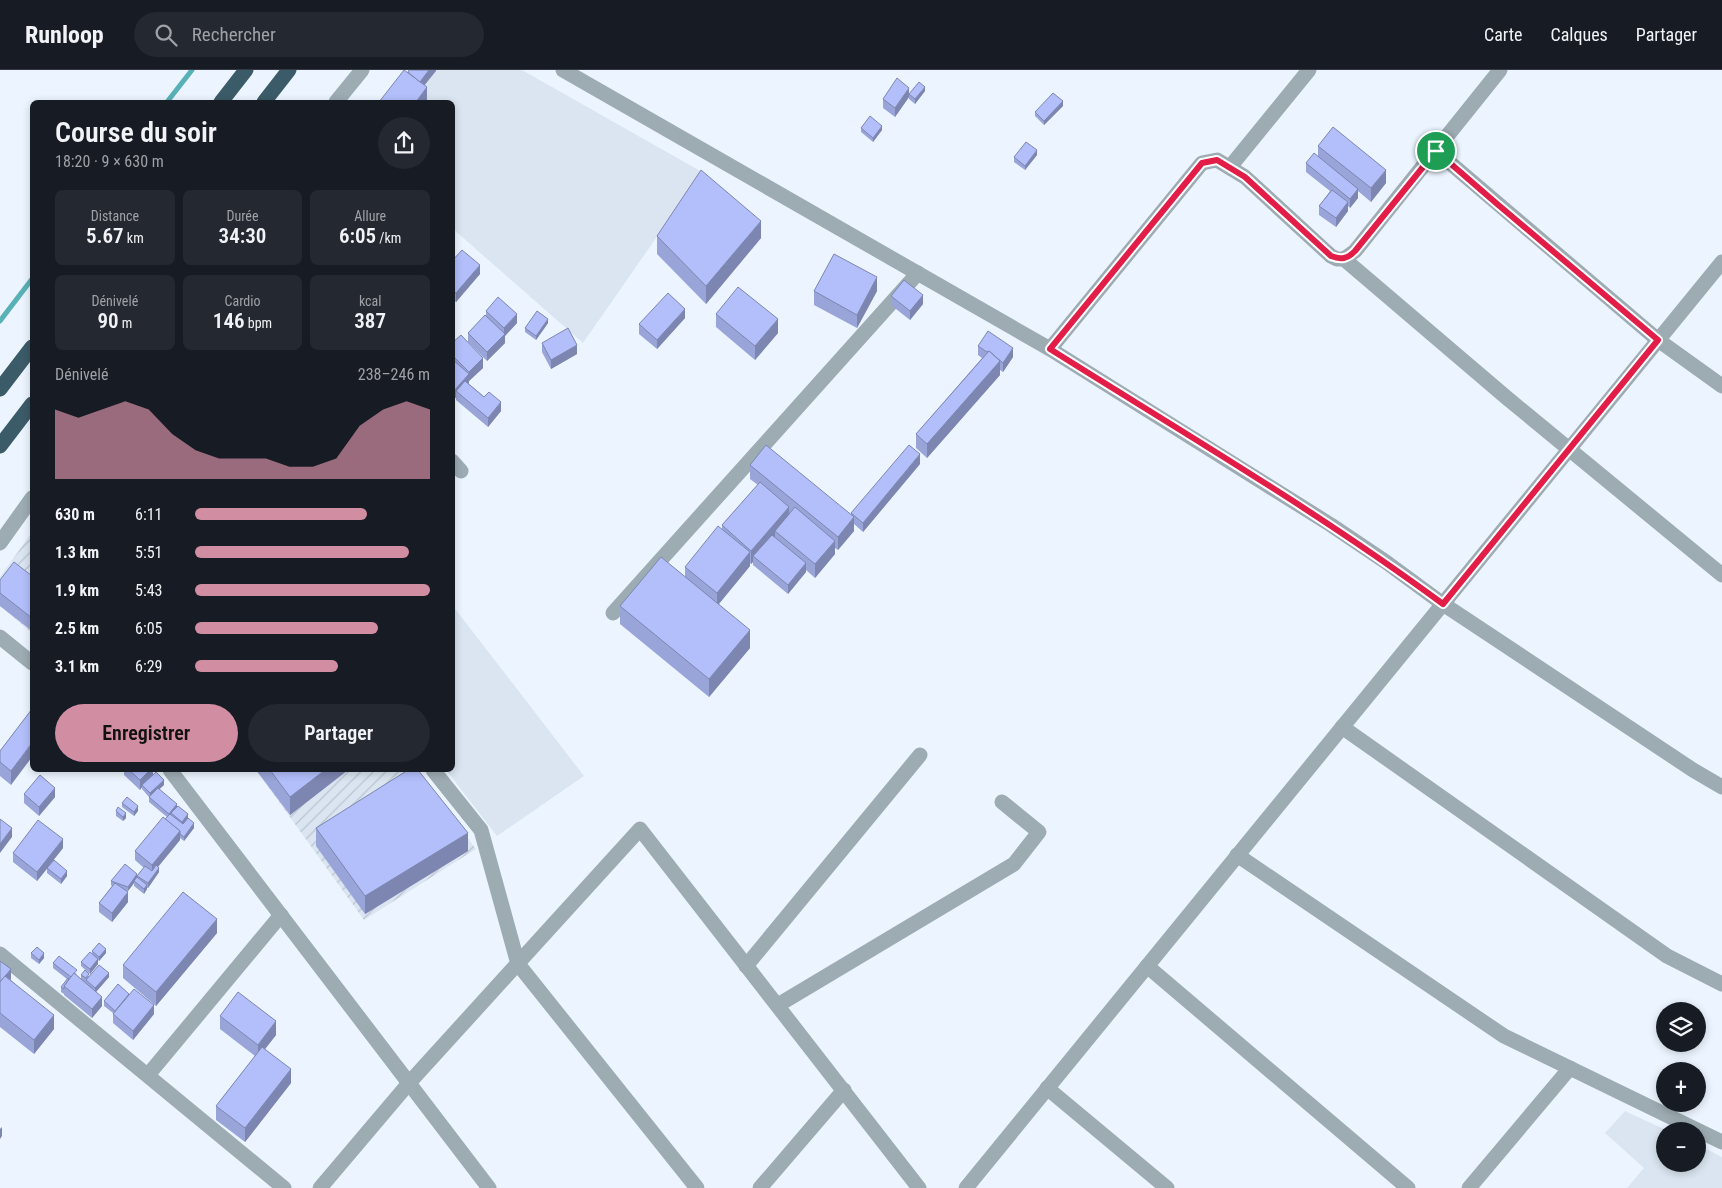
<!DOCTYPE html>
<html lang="fr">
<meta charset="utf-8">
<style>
:root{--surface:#171b24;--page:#242831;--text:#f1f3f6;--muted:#9ea1a6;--line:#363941;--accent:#d18ea3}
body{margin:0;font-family:"Roboto Condensed",sans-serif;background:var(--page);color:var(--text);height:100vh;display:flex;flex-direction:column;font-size:19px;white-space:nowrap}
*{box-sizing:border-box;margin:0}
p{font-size:16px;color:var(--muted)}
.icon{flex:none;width:28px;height:28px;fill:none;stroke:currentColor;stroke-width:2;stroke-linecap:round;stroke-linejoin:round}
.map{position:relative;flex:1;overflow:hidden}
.drawer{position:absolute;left:30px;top:30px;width:425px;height:672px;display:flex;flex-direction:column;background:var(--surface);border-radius:8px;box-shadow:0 2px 8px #0003}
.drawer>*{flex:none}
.tools{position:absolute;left:1656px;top:932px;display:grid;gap:10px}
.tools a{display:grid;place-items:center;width:50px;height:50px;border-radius:50%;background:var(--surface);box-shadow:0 2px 8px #0003;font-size:25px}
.pin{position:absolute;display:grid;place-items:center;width:42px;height:42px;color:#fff;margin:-21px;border:2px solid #fff;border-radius:50%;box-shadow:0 1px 5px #0007}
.round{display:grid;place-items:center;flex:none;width:52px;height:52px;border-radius:26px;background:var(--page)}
.headline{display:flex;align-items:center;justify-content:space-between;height:85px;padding:0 25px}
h1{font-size:28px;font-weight:600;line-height:38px}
.stats{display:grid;grid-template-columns:repeat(3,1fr);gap:8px;height:85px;padding:5px 25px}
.stats div{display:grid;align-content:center;border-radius:8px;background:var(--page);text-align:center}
.stats b{font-size:21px;font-weight:600}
.stats small{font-size:14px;font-weight:400}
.stats p{font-size:14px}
.chart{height:140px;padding:10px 25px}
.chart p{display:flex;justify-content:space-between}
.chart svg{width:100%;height:90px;margin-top:5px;fill:var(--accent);opacity:.7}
.action{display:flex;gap:10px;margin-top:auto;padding:10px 25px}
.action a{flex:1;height:58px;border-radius:30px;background:var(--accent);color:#111;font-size:20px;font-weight:600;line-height:58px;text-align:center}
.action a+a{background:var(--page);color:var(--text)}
ul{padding:0 25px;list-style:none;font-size:16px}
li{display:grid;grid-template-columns:80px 60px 1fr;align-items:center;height:38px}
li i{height:12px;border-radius:6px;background:var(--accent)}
header{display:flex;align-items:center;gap:30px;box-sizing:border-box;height:70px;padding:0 25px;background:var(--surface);border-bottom:1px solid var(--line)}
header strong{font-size:24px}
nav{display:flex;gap:28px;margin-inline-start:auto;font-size:18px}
.search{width:350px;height:45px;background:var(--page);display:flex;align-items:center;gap:12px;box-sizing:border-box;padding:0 18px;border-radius:28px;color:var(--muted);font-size:19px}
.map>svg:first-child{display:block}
.built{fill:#dae5f1}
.industrial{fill:url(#industrial-furrows)}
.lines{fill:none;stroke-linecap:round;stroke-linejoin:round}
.stream{stroke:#58b1b6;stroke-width:5}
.street{stroke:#9dacb2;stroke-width:15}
.highway{stroke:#3c5b68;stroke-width:15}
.wall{fill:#99a4d8}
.shaded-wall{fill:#7d86b0}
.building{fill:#b2bffb;stroke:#7d86b0}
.route-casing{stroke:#fff;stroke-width:10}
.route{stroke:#e11d48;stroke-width:6}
</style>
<header>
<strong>Runloop</strong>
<div class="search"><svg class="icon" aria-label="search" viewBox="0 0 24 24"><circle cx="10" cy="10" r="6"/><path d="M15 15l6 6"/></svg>Rechercher</div>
<nav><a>Carte</a><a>Calques</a><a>Partager</a></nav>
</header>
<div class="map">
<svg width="1722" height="1118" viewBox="0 0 1722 1118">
<defs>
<pattern id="industrial-furrows" width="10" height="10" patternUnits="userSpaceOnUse" patternTransform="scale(1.25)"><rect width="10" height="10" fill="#dae5f1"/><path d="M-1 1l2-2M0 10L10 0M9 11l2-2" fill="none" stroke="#bbc5d0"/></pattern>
</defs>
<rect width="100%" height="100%" fill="#ecf5ff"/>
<!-- built -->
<g class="built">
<polygon points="420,0 522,0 702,102 583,273 453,159 452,32 393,32"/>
<polygon points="453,536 584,706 497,766 446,700 452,700"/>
<polygon points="1625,1041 1668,1061 1665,1061 1665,1094 1698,1094 1698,1075 1722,1087 1722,1118 1627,1118 1644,1098 1605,1063"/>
</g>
<!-- industrial -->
<g class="industrial">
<polygon points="32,462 32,563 0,536 0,507"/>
<polygon points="256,700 414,700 476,779 364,850"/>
</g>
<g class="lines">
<!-- stream -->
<g class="stream">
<polyline points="167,32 192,0"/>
<polyline points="0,251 32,209"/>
</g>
<!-- street -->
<g class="street">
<polyline points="563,0 1050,279 1331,455 1386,492 1443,534 1693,700 1722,717"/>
<polyline points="336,32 362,0"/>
<polyline points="1436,81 1658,270 1722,316"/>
<polyline points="1230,97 1309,0"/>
<polyline points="1344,189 1355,181 1500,0"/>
<polyline points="1050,279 1202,93 1217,90 1245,107 1331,186 1337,189 1344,189 1507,328 1722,505"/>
<polyline points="452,391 461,401"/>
<polyline points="0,473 32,428"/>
<polyline points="613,543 918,203"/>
<polyline points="0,567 32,593"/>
<polyline points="1342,657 1667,886 1722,914"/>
<polyline points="170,700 489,1118"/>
<polyline points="433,700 481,760 518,894 697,1118"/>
<polyline points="1237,785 1504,966 1722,1072"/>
<polyline points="0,884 284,1118"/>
<polyline points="746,896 920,685"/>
<polyline points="1147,896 1408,1118"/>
<polyline points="778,935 1014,794 1039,762 1002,732"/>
<polyline points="148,1005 281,845"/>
<polyline points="1047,1018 1167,1118"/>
<polyline points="320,1118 409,1013 640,759 919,1118"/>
<polyline points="760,1118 844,1020"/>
<polyline points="966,1118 1722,192"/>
<polyline points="1469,1118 1570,998"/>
</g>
<!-- highway -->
<g class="highway">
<polyline points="221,32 246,0"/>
<polyline points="264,32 289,0"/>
<polyline points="0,319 32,277"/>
<polyline points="0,376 32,334"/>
</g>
</g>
<!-- wall -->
<g class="wall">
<polygon points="925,21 915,34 909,29 909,27 895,47 883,38 883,29"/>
<polygon points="1063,36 1044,55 1035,46 1035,42"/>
<polygon points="861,58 882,60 873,72 861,62"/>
<polygon points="1318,76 1386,113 1371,132 1358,121 1358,128 1350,138 1348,136 1348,141 1336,157 1319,145 1319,136 1330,121 1306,102 1306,93 1318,86"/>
<polygon points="1037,85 1025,100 1014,92 1014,87"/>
<polygon points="657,166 761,168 706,234 657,184"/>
<polygon points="452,191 480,204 456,232 452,229"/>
<polygon points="814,221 877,221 857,258 814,235"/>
<polygon points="891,226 923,234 910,250 891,235"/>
<polygon points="486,241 517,253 505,266 505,273 487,291 468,272 468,263 486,246"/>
<polygon points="716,244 778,263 755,290 716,257"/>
<polygon points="685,248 657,279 639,264 639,254"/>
<polygon points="548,253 536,270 525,262 525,258"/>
<polygon points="452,273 483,298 469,311 468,313 501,341 488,357 456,330 456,327 452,332"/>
<polygon points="542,273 577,284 551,299 542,282"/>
<polygon points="978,276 1013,287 1003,302 1000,300 1000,305 927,388 916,378 916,364 982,288 978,285"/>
<polygon points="920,394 863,462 854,454 854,461 838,480 835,478 835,484 815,508 806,500 806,502 788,524 753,495 753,492 751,494 750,493 750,496 719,534 750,578 709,627 620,554 620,536 685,507 685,497 722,460 722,455 758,415 750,409 750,395 851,445 851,443"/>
<polygon points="32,506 32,561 0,536 0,510"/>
<polygon points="32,639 11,715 0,706 0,681"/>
<polygon points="124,700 153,700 153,705 164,715 159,719 188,748 194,758 184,771 180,768 180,770 158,797 159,802 148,818 147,818 147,819 144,824 134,816 134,813 128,821 125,821 128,832 112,852 99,842 99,833 112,816 111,815 111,811 137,804 137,808 137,806 144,798 135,790 135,781 167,747 149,732 149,727 142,719 142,717 140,720 124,705"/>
<polygon points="256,700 348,700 290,745"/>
<polygon points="24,724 55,727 39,746 24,733"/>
<polygon points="122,733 138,741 134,746 122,737"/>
<polygon points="116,741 126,748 123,751 116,746"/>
<polygon points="316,758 468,781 365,844 316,776"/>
<polygon points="63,778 50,794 67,806 61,814 47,803 47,799 37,811 13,792 13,783"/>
<polygon points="217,863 156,936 123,908 123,895"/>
<polygon points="92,881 106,883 99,891 98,890 98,894 90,904 81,896 81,892 92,884"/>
<polygon points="31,883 44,888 39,894 31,888"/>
<polygon points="0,891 11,909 10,909 54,959 34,984 0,957"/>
<polygon points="53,893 77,904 76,905 86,913 81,909 81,905 89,906 109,907 96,922 102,936 92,948 64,925 64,924 61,922 61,917 67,909 53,898"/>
<polygon points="129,924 154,944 133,970 113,953 113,943 104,936 104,931"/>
<polygon points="220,946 276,965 265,979 291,1013 245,1072 216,1050 216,1036 255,986 220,959"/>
</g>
<!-- shaded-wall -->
<g class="shaded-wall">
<polygon points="429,0 436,0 436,1 419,22 419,12"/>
<polygon points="427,17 427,31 426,32 416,32"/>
<polygon points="925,17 925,21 915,34 915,29"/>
<polygon points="909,18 909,27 895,47 895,38"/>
<polygon points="1063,31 1063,36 1044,55 1044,51"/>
<polygon points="882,56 882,60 873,72 873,68"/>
<polygon points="1037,80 1037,85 1025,100 1025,96"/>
<polygon points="1386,100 1386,113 1371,132 1371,118"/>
<polygon points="1358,119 1358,128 1350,138 1350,129"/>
<polygon points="1348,132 1348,141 1336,157 1336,148"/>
<polygon points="761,151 761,168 706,234 706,216"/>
<polygon points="480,195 480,204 456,232 456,223"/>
<polygon points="877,207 877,221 857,258 857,245"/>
<polygon points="923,225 923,234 910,250 910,241"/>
<polygon points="685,239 685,248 657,279 657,270"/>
<polygon points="517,244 517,253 505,266 505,273 487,291 487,282 504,264 504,258"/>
<polygon points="548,249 548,253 536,270 536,266"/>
<polygon points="778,249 778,263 755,290 755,276"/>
<polygon points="577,275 577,284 551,299 551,290"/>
<polygon points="1013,278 1013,287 1003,302 1003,293"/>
<polygon points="483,288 483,298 469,311 469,302"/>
<polygon points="1000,291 1000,305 927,388 927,374"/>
<polygon points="469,304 469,313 460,323 456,321 456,327 452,332 452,323"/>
<polygon points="501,332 501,341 488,357 488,348"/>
<polygon points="920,384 920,394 863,462 863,453"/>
<polygon points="454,421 454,435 452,436 452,423"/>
<polygon points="789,437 789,451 775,461 775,467 756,488 753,486 753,492 751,494 751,481"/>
<polygon points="854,447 854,461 838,480 838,467"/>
<polygon points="835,471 835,484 815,508 815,494"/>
<polygon points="750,482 750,496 717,536 717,523"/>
<polygon points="806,493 806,502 788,524 788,515"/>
<polygon points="750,560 750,578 709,627 709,609"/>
<polygon points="32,673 32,687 11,715 11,701"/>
<polygon points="150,700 153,700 153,706 142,715 142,717 140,720 140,710"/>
<polygon points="325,700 348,700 290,745 290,727"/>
<polygon points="164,710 164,715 150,728 150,723"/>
<polygon points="55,718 55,727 39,746 39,737"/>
<polygon points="177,734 177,739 171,743 171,745 169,744"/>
<polygon points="138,736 138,741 134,746 134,742"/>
<polygon points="126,743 126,748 123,751 123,747"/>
<polygon points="188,744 188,748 182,756 182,752"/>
<polygon points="194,753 194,758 184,771 184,767"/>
<polygon points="12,758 12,767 0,783 0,774"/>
<polygon points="180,761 180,770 152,804 152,795"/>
<polygon points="468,763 468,781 365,844 365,826"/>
<polygon points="63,769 63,778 37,811 37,802"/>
<polygon points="159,798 159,802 148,818 148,813"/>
<polygon points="67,801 67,806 61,814 61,809"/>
<polygon points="137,804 137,809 134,811 134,813 128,821 128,817"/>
<polygon points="147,815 147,819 144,824 144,819"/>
<polygon points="128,822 128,832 112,852 112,843"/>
<polygon points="217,849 217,863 156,936 156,922"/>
<polygon points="106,879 106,883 99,891 99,887"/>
<polygon points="44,883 44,888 39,894 39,890"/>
<polygon points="98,889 98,894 90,904 90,899"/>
<polygon points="11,899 11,909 0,921 0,912"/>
<polygon points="109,903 109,907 95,923 95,918"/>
<polygon points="102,927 102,936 92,948 92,939"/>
<polygon points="154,935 154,944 133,970 133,961"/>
<polygon points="54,945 54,959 34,984 34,970"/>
<polygon points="276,951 276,965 258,988 258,975"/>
<polygon points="291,999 291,1013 245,1072 245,1058"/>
<polygon points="2,1057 2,1066 0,1069 0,1059"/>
</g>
<!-- building -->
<g class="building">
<polygon points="404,0 427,17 416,32 379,32"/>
<polygon points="409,0 429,0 420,12 408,2"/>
<polygon points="897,8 909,18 895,38 883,29"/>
<polygon points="919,12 925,17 915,29 909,24"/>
<polygon points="1053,23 1063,31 1044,51 1035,42"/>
<polygon points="870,46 882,56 873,68 861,58"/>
<polygon points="1333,57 1386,100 1371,118 1318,76"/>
<polygon points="1026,72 1037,80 1025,96 1014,87"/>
<polygon points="1314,83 1358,119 1350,129 1306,93"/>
<polygon points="701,100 761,151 706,216 657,166"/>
<polygon points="1332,120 1348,132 1336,148 1319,136"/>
<polygon points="462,180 480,195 456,223 452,220 452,191"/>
<polygon points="834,184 877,207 857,245 814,221"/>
<polygon points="904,210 923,225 910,241 891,226"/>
<polygon points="738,217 778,249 755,276 716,244"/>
<polygon points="668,223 685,239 657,270 639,254"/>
<polygon points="498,227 517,244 504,258 486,241"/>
<polygon points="537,241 548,249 536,266 525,258"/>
<polygon points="485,245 505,264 487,282 468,263"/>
<polygon points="568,258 577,275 551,290 542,273"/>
<polygon points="988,261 1013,278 1003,293 989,281 987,282 978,276"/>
<polygon points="461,265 483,288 469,302 452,285 452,273"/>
<polygon points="989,281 1000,291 927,374 916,364"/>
<polygon points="452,289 469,304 452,323"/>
<polygon points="465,311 484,327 489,322 501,332 488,348 456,321"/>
<polygon points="766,375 854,447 838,467 750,395"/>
<polygon points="909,375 920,384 863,453 851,443"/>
<polygon points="760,412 789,437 751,481 722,455"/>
<polygon points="795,437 835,471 815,494 775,461"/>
<polygon points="718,456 750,482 717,523 685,497"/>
<polygon points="772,465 806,493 788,515 753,486"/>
<polygon points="661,487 750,560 709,609 620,536"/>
<polygon points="14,492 32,506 32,548 0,523 0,510"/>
<polygon points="32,639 32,673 11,701 0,692 0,681"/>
<polygon points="129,700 150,700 140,710"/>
<polygon points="270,700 325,700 290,727"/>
<polygon points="408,700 418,700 468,763 365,826 316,758"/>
<polygon points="156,702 164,710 150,723 142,715"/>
<polygon points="40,705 55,718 39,737 24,724"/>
<polygon points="158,718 177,734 169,744 149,727"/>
<polygon points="127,727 138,736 134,742 122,733"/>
<polygon points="178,736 188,744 182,752 171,743"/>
<polygon points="118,737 126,743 123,747 116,741"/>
<polygon points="170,744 183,754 188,748 194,753 184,767 180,764 180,761 165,749"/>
<polygon points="163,747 180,761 152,795 135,781"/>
<polygon points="0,749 12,758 0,774"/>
<polygon points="38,750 63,769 37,802 13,783"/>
<polygon points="54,790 67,801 61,809 47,798"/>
<polygon points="125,794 137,804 128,817 111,811"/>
<polygon points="156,795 159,798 148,813 137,806 145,796 152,801"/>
<polygon points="137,807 147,815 144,819 134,811"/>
<polygon points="115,813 128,822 112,843 99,833"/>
<polygon points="183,822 217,849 156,922 123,895"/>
<polygon points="99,873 106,879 99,887 92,881"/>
<polygon points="37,877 44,883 39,890 31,883"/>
<polygon points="90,882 98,889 90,899 81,892"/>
<polygon points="59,886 77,900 71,907 53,893"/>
<polygon points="0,891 11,899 0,912"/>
<polygon points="99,895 109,903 95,918 86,910"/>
<polygon points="85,900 89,904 86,908 81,905"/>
<polygon points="74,903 102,927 92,939 64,916"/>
<polygon points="5,906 54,945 34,970 0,943 0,912"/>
<polygon points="68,908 69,909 64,916 64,919 61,917"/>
<polygon points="118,914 129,924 115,941 104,931"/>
<polygon points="134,919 154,935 133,961 113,944"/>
<polygon points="238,922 276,951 258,975 220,946"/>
<polygon points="262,977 291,999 245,1058 216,1036"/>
</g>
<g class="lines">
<defs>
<path id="route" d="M1436,81L1496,133L1658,270L1443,534C1317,441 1182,362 1050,279L1202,93L1217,90L1245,107L1331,186C1341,190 1347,189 1355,181Z"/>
</defs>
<!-- route casing -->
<use href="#route" class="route-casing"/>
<!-- route -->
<use href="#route" class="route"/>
</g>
</svg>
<div class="tools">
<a><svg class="icon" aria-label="layers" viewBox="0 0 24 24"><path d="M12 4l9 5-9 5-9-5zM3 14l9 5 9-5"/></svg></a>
<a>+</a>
<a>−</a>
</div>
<div class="pin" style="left:1436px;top:81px;background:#1e9e55"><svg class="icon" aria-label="arrive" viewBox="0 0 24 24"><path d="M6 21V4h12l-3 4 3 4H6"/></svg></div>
<section class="drawer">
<div class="headline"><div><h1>Course du soir</h1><p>18:20 · 9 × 630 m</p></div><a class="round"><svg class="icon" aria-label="share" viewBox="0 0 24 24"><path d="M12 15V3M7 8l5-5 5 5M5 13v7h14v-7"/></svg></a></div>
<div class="stats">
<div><p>Distance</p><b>5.67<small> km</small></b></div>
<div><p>Durée</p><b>34:30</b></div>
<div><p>Allure</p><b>6:05<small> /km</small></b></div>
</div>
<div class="stats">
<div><p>Dénivelé</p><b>90<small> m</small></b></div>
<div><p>Cardio</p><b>146<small> bpm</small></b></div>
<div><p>kcal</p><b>387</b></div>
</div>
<div class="chart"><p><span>Dénivelé</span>238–246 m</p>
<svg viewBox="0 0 160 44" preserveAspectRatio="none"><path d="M0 44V10L10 14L20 10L30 6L40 10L50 22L60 30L70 34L80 34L90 34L100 38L110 38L120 34L130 18L140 10L150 6L160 10V44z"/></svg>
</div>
<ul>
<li><b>630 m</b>6:11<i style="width:73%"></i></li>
<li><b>1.3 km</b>5:51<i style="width:91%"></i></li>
<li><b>1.9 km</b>5:43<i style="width:100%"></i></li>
<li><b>2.5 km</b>6:05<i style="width:78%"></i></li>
<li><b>3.1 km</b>6:29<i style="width:61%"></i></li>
</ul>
<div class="action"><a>Enregistrer</a><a>Partager</a></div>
</section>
</div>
